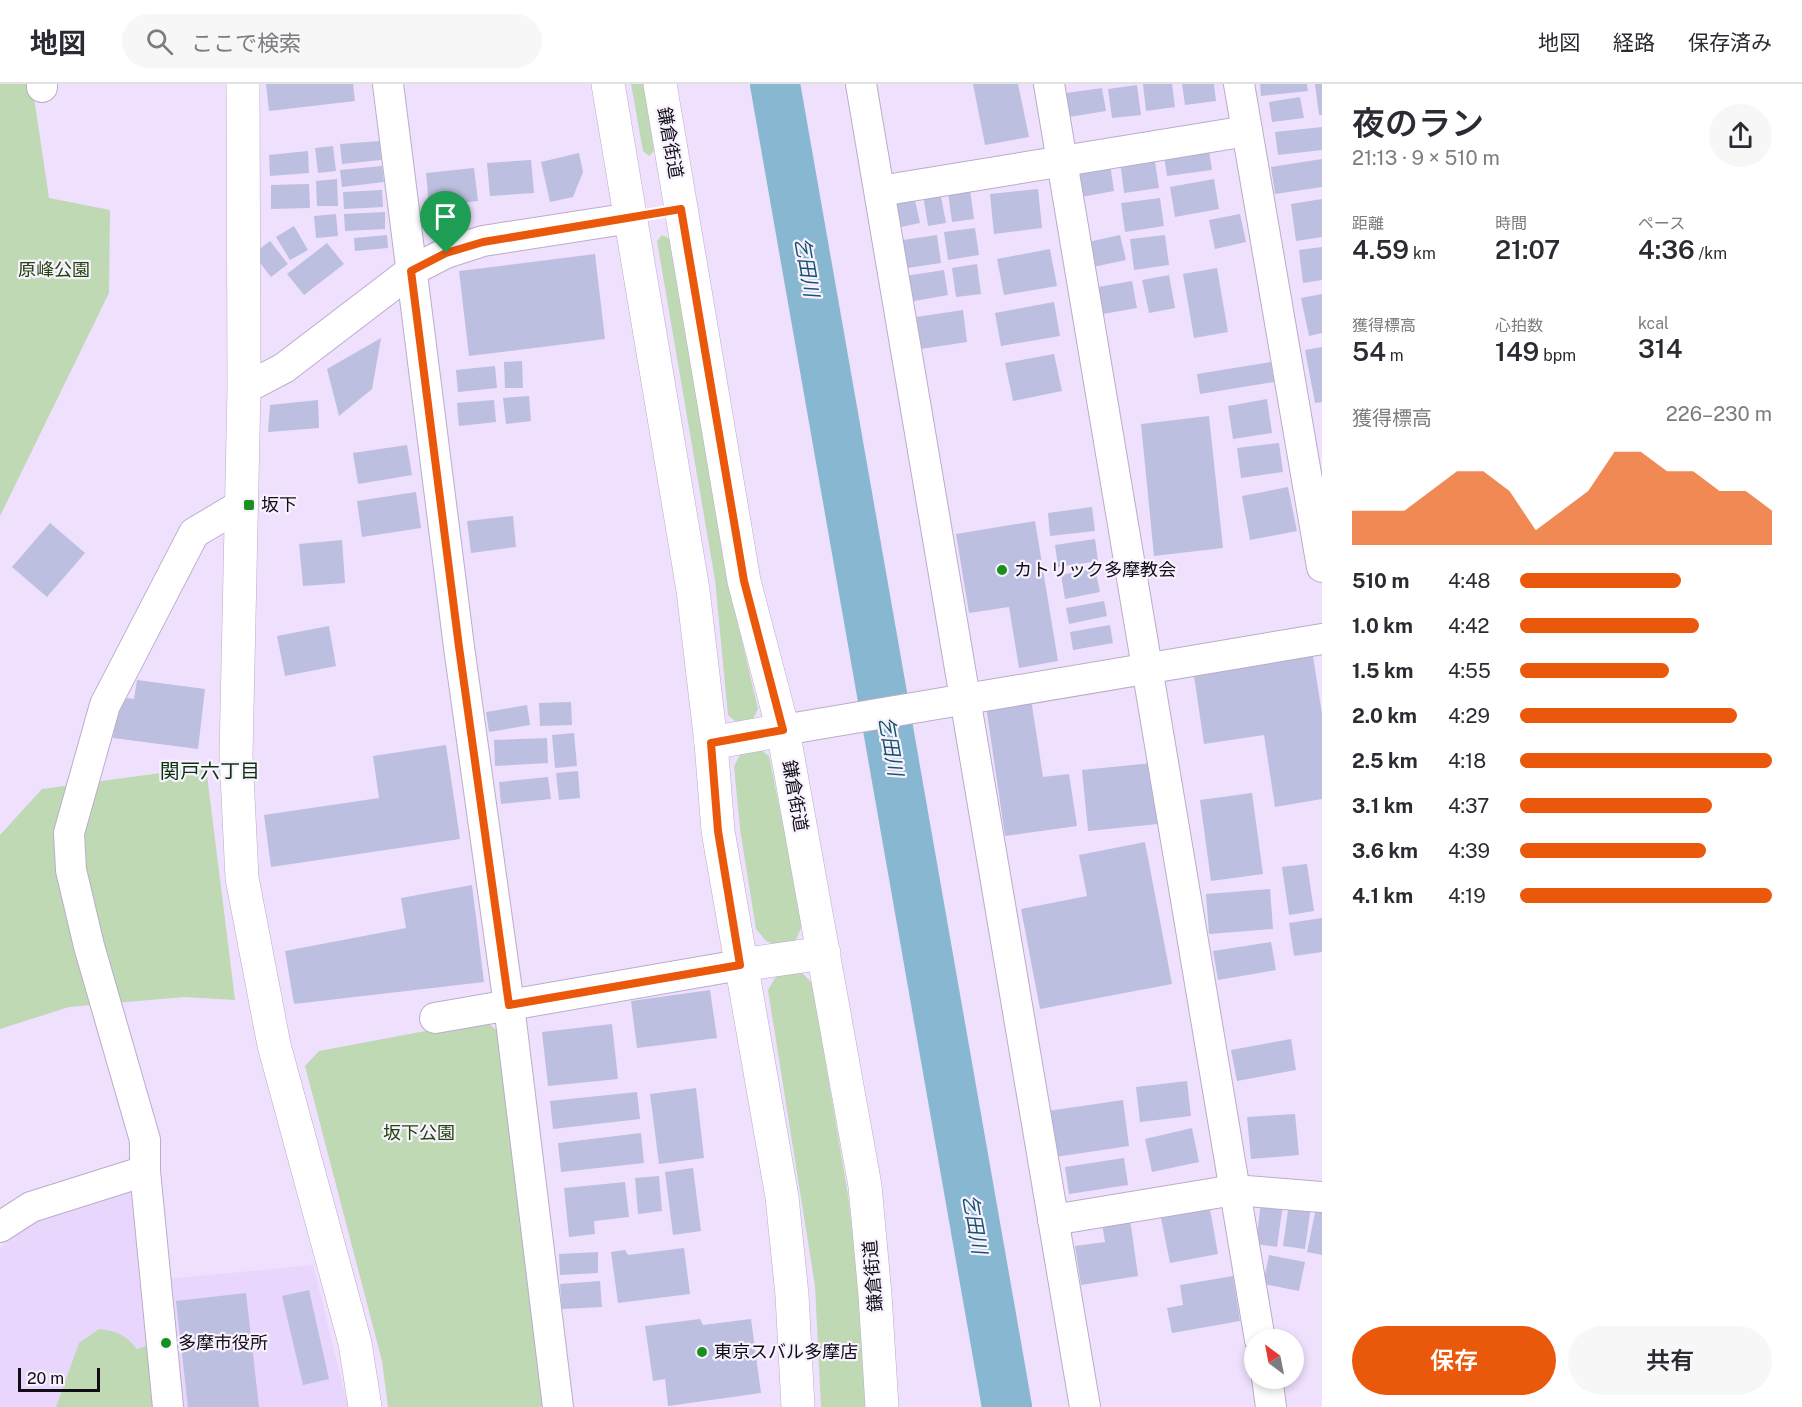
<!DOCTYPE html>
<html lang="ja">
<meta charset="utf-8">
<style>
:root{--surface:#fff;--page:#f7f7f7;--text:#2b2b33;--muted:#7c7c81;--line:#e1e1e2;--accent:#ea580c}
body{margin:0;font-family:"Public Sans","Noto Sans JP",sans-serif;background:var(--page);color:var(--text);height:100vh;display:flex;flex-direction:column;font-size:22px;white-space:nowrap}
*{box-sizing:border-box;margin:0}
p{font-size:20px;color:var(--muted)}
.icon{flex:none;width:33px;height:33px;fill:none;stroke:currentColor;stroke-width:2;stroke-linecap:round;stroke-linejoin:round}
.map{position:relative;flex:1;overflow:hidden}
.side{display:flex;flex-direction:column;background:var(--surface);width:480px}
.side>*{flex:none}
.needle{width:39px;rotate:328deg}
.tools{position:absolute;left:1244px;top:1245px;display:grid;gap:12px}
.tools a{display:grid;place-items:center;width:60px;height:60px;border-radius:50%;background:var(--surface);box-shadow:0 3px 9px #0003;font-size:30px}
.scale{position:absolute;left:18px;bottom:15px;width:82px;box-sizing:border-box;padding-left:6px;border:3px solid #110c16;border-top:0;font-size:16px;line-height:21px;white-space:nowrap;color:#110c16;-webkit-text-stroke:4px #f8f1fe;paint-order:stroke}
.pin{position:absolute;display:grid;place-items:center;width:51px;height:51px;color:#fff;margin:-62px -26px;border-radius:50% 50% 50% 0;rotate:-45deg;box-shadow:0 0 6px #0007}
.pin .icon{rotate:45deg}
.round{display:grid;place-items:center;flex:none;width:63px;height:63px;border-radius:32px;background:var(--page)}
.summary{display:flex;align-items:center;justify-content:space-between;height:102px;padding:0 30px}
h1{font-size:33px;font-weight:600;line-height:45px}
.figures{display:grid;grid-template-columns:repeat(3,1fr);gap:9px;height:102px;padding:6px 30px}
.figures div{display:grid;align-content:center}
.figures b{font-size:26px;font-weight:600}
.figures small{font-size:16px;font-weight:400}
.figures p{font-size:16px}
.chart{height:168px;padding:12px 30px}
.chart p{display:flex;justify-content:space-between}
.chart svg{width:100%;height:108px;margin-top:6px;fill:var(--accent);opacity:.7}
.action{display:flex;gap:12px;margin-top:auto;padding:12px 30px}
.action a{flex:1;height:69px;border-radius:36px;background:var(--accent);color:#fff;font-size:24px;font-weight:600;line-height:69px;text-align:center}
.action a+a{background:var(--page);color:var(--text)}
ul{padding:0 30px;list-style:none;font-size:20px}
li{display:grid;grid-template-columns:96px 72px 1fr;align-items:center;height:45px}
li i{height:15px;border-radius:8px;background:var(--accent)}
header{display:flex;align-items:center;gap:36px;box-sizing:border-box;height:84px;padding:0 30px;background:var(--surface);border-bottom:2px solid var(--line)}
header strong{font-size:28px}
nav{display:flex;gap:33px;margin-inline-start:auto;font-size:21px}
.search{width:420px;height:54px;background:var(--page);display:flex;align-items:center;gap:15px;box-sizing:border-box;padding:0 21px;border-radius:33px;color:var(--muted);font-size:22px}
main{display:flex;flex:1;min-height:0}
.map>svg:first-child{display:block}
.built{fill:#e9d6fc}
.green{fill:#bfd9b4}
.lines{fill:none;stroke-linecap:round;stroke-linejoin:round}
.river{stroke:#87b7d1;stroke-width:50}
.building{fill:#bcbfdf}
.minor-casing{stroke:#bbacc9;stroke-width:32}
.major-casing{stroke:#bbacc9;stroke-width:34}
.minor{stroke:#fff;stroke-width:30}
.major{stroke:#fff;stroke-width:33}
.route-casing{stroke:#fff;stroke-width:12}
.route{stroke:#ea580c;stroke-width:8}
.poi-dot{fill:#17911e;stroke:#f8f1fe;stroke-width:2}
.labels{text-anchor:middle;stroke-width:4.5;stroke-linejoin:round;paint-order:stroke}
.street-label{font-size:18px;fill:#110c16;stroke:#f8f1fe}
.park-label{font-size:18px;fill:#20440a;stroke:#f8f1fe}
.poi-label{font-size:18px;fill:#110c16;stroke:#f8f1fe;text-anchor:start}
.water-label{font-size:20px;font-style:italic;fill:#17546e;stroke:#f8f1fe}
.neighbourhood-label{font-size:20px;fill:#0b330b;stroke:#f8f1fe}
</style>
<header>
<strong>地図</strong>
<div class="search"><svg class="icon" aria-label="search" viewBox="0 0 24 24"><circle cx="10" cy="10" r="6"/><path d="M15 15l6 6"/></svg>ここで検索</div>
<nav><a>地図</a><a>経路</a><a>保存済み</a></nav>
</header>
<main>
<div class="map">
<svg width="1322" height="1323" viewBox="0 0 1322 1323">
<rect width="100%" height="100%" fill="#efe0fe"/>
<!-- built -->
<polygon class="built" points="153,1093 167,1195 313,1181 348,1323 0,1323 0,1164 35,1136"/>
<!-- green -->
<g class="green">
<polygon points="0,0 32,0 49,114 110,126 109,209 0,432"/>
<polygon points="631,0 644,0 654,67 649,72 643,67"/>
<polygon points="662,151 670,155 728,498 758,625 752,637 740,641 728,631 715,496 657,157"/>
<polygon points="757,663 769,672 803,839 796,856 783,864 766,857 756,845 740,745 734,682 741,669"/>
<polygon points="206,683 235,916 184,913 69,923 0,945 0,751 42,705"/>
<polygon points="786,887 802,889 812,899 848,1111 860,1214 867,1323 821,1323 815,1202 768,906 775,894"/>
<polygon points="484,936 500,949 549,1323 388,1323 382,1277 305,982 319,967"/>
<path d="M99,1245C117,1247 126,1251 137,1265L151,1260L158,1323H56L79,1259Z"/>
</g>
<g class="lines">
<!-- river -->
<polyline class="river" points="775,0 1007,1323"/>
</g>
<!-- building -->
<g class="building">
<polygon points="266,0 353,0 355,17 269,27"/>
<polygon points="973,0 1018,0 1029,53 985,61"/>
<polygon points="1143,0 1172,0 1175,23 1146,27"/>
<polygon points="1182,0 1214,0 1216,17 1185,21"/>
<polygon points="1260,0 1307,0 1308,7 1261,12"/>
<polygon points="1315,0 1322,0 1322,31 1319,31"/>
<polygon points="1137,1 1141,31 1112,34 1108,5"/>
<polygon points="1102,4 1106,27 1069,33 1066,9"/>
<polygon points="1300,13 1304,34 1272,38 1269,18"/>
<polygon points="1322,43 1322,66 1278,71 1275,48"/>
<polygon points="380,57 381,76 342,80 340,60"/>
<polygon points="1208,60 1212,86 1167,92 1163,66"/>
<polygon points="333,62 336,87 318,89 315,64"/>
<polygon points="308,67 309,89 270,92 269,71"/>
<polygon points="579,69 583,88 573,113 550,118 541,78"/>
<polygon points="1154,71 1159,104 1124,109 1120,77"/>
<polygon points="1322,75 1322,103 1275,110 1271,83"/>
<polygon points="531,76 534,109 490,112 487,79"/>
<polygon points="1110,80 1114,107 1081,113 1076,85"/>
<polygon points="382,82 384,98 342,103 340,86"/>
<polygon points="474,84 478,117 429,122 426,89"/>
<polygon points="337,95 338,122 317,122 316,97"/>
<polygon points="1214,95 1219,125 1175,133 1170,103"/>
<polygon points="969,98 974,135 952,138 947,101"/>
<polygon points="309,100 310,124 271,125 271,101"/>
<polygon points="939,102 946,139 928,142 922,105"/>
<polygon points="1038,105 1042,144 994,150 990,110"/>
<polygon points="382,106 383,123 344,125 343,108"/>
<polygon points="913,107 920,139 896,144 889,112"/>
<polygon points="1160,114 1164,142 1125,148 1121,119"/>
<polygon points="1322,115 1322,153 1296,157 1291,120"/>
<polygon points="385,128 385,145 345,147 344,130"/>
<polygon points="336,130 338,152 316,154 314,132"/>
<polygon points="1240,130 1246,158 1215,165 1209,136"/>
<polygon points="294,142 308,166 290,176 276,153"/>
<polygon points="975,144 979,171 948,176 944,148"/>
<polygon points="387,151 388,164 355,167 354,154"/>
<polygon points="937,151 941,179 907,184 903,156"/>
<polygon points="1120,151 1126,176 1093,183 1088,158"/>
<polygon points="1165,151 1169,181 1134,186 1130,155"/>
<polygon points="270,157 288,180 271,193 253,170"/>
<polygon points="327,159 344,180 304,211 287,190"/>
<polygon points="1322,163 1322,196 1303,199 1299,166"/>
<polygon points="1050,165 1057,202 1004,211 997,175"/>
<polygon points="595,170 605,255 469,272 459,187"/>
<polygon points="977,180 981,210 956,213 952,184"/>
<polygon points="1217,184 1228,248 1194,254 1183,190"/>
<polygon points="944,186 948,211 909,218 905,192"/>
<polygon points="1169,191 1175,224 1149,229 1142,196"/>
<polygon points="1132,197 1137,224 1103,230 1098,203"/>
<polygon points="1322,210 1322,249 1309,252 1301,214"/>
<polygon points="1054,218 1060,252 1001,262 995,229"/>
<polygon points="963,226 967,258 921,265 916,233"/>
<polygon points="381,254 372,305 339,332 327,285"/>
<polygon points="1322,263 1322,318 1315,319 1305,266"/>
<polygon points="1054,270 1062,307 1013,317 1005,279"/>
<polygon points="522,277 523,304 505,304 504,278"/>
<polygon points="1271,278 1274,298 1200,310 1197,290"/>
<polygon points="495,282 497,304 458,308 456,286"/>
<polygon points="529,312 531,337 506,340 503,314"/>
<polygon points="1267,315 1272,349 1233,355 1228,322"/>
<polygon points="318,316 319,344 268,348 270,321"/>
<polygon points="494,316 496,338 459,342 457,319"/>
<polygon points="1209,332 1223,464 1154,472 1141,340"/>
<polygon points="1279,359 1283,388 1241,394 1237,364"/>
<polygon points="407,361 412,391 358,400 353,369"/>
<polygon points="1288,403 1297,447 1250,456 1242,412"/>
<polygon points="416,408 421,444 362,453 357,417"/>
<polygon points="1092,423 1095,447 1050,452 1048,429"/>
<polygon points="513,432 516,463 471,469 467,437"/>
<polygon points="1035,437 1058,577 1019,584 1009,523 969,529 956,450"/>
<polygon points="50,439 85,469 47,513 12,483"/>
<polygon points="1095,455 1098,477 1058,483 1055,461"/>
<polygon points="342,456 345,499 303,502 299,460"/>
<polygon points="1095,484 1100,508 1065,515 1061,491"/>
<polygon points="1104,517 1107,532 1069,540 1066,524"/>
<polygon points="1110,541 1113,559 1073,566 1070,548"/>
<polygon points="329,542 336,582 285,592 277,552"/>
<polygon points="1312,566 1322,630 1322,715 1275,723 1264,651 1204,660 1193,585"/>
<polygon points="137,596 205,605 198,665 113,654 118,613 134,615"/>
<polygon points="1031,615 1043,693 1069,690 1077,742 1005,752 986,622"/>
<polygon points="571,618 572,641 540,642 539,619"/>
<polygon points="527,621 530,641 489,648 486,628"/>
<polygon points="574,649 577,682 555,684 552,651"/>
<polygon points="547,654 548,679 495,682 494,656"/>
<polygon points="446,661 460,755 271,783 264,731 379,714 373,672"/>
<polygon points="1152,679 1158,740 1088,747 1082,686"/>
<polygon points="578,687 580,714 559,716 556,689"/>
<polygon points="548,693 551,715 501,720 499,698"/>
<polygon points="1252,709 1263,790 1211,797 1200,716"/>
<polygon points="1145,758 1172,900 1040,925 1021,825 1087,812 1079,771"/>
<polygon points="1307,780 1314,827 1289,831 1282,783"/>
<polygon points="472,801 484,898 294,920 285,867 406,844 401,814"/>
<polygon points="1270,805 1273,845 1209,850 1206,810"/>
<polygon points="1322,834 1322,868 1294,872 1289,839"/>
<polygon points="1271,858 1276,886 1218,896 1213,867"/>
<polygon points="710,906 717,954 637,964 631,917"/>
<polygon points="612,940 618,995 548,1002 542,948"/>
<polygon points="1291,955 1296,986 1237,997 1231,966"/>
<polygon points="1187,997 1191,1032 1140,1038 1136,1003"/>
<polygon points="696,1004 704,1074 659,1080 650,1010"/>
<polygon points="637,1008 640,1035 553,1045 550,1017"/>
<polygon points="1123,1016 1129,1062 1055,1073 1048,1027"/>
<polygon points="1295,1030 1299,1071 1251,1075 1247,1033"/>
<polygon points="1192,1044 1199,1078 1152,1088 1145,1055"/>
<polygon points="641,1049 644,1079 561,1088 558,1059"/>
<polygon points="1124,1074 1128,1101 1069,1110 1065,1083"/>
<polygon points="693,1084 701,1147 673,1151 665,1088"/>
<polygon points="659,1092 662,1127 638,1130 635,1094"/>
<polygon points="625,1098 629,1133 594,1137 595,1150 569,1153 564,1104"/>
<polygon points="1261,1117 1283,1120 1277,1163 1256,1160"/>
<polygon points="1289,1119 1311,1122 1305,1165 1283,1162"/>
<polygon points="1317,1119 1322,1120 1322,1171 1307,1168"/>
<polygon points="1210,1125 1218,1170 1170,1179 1161,1134"/>
<polygon points="1129,1128 1138,1192 1081,1201 1075,1162 1105,1158 1101,1132"/>
<polygon points="684,1164 690,1210 618,1219 611,1168 625,1166 628,1171"/>
<polygon points="598,1168 598,1189 560,1191 559,1170"/>
<polygon points="1269,1171 1305,1178 1299,1207 1263,1200"/>
<polygon points="1233,1192 1240,1237 1172,1249 1167,1224 1183,1221 1180,1201"/>
<polygon points="600,1197 602,1223 562,1225 560,1200"/>
<polygon points="309,1206 329,1295 303,1301 282,1212"/>
<polygon points="246,1209 259,1323 188,1323 176,1217"/>
<polygon points="700,1235 703,1241 751,1235 761,1309 668,1322 665,1295 653,1297 645,1242"/>
</g>
<g class="lines">
<defs>
<g id="minor">
<polyline points="388,0 459,563 509,921 558,1323"/>
<polyline points="861,0 1085,1323"/>
<polyline points="1049,0 1260,1256"/>
<polyline points="1239,0 1322,483"/>
<polyline points="42,3 42,0"/>
<polyline points="880,107 1247,47"/>
<polyline points="244,305 284,284 411,187 446,169 483,157 631,134"/>
<polyline points="783,646 1322,555"/>
<polyline points="435,934 740,881"/>
<polyline points="145,1087 168,1323"/>
<polyline points="1053,1136 1234,1106 1322,1113"/>
<polyline points="0,1143 31,1123 145,1087 145,1056 89,862 71,786 69,749 105,621 194,449 241,421"/>
<polyline points="1267,1294 1271,1323"/>
</g>
<g id="major">
<polyline points="243,0 244,305 236,671 242,794 274,961 355,1259 365,1323"/>
<polyline points="608,0 693,506 711,659 718,747 782,1113 792,1211 798,1323"/>
<polyline points="660,0 744,497 783,646 865,1102 875,1211 882,1323"/>
<polyline points="711,659 783,646"/>
<polyline points="740,881 824,869"/>
</g>
</defs>
<!-- minor casing -->
<use href="#minor" class="minor-casing"/>
<!-- major casing -->
<use href="#major" class="major-casing"/>
<!-- minor -->
<use href="#minor" class="minor"/>
<!-- major -->
<use href="#major" class="major"/>
</g>
<g class="lines">
<defs>
<polygon id="route" points="681,125 744,497 783,646 711,659 718,747 740,881 509,921 459,563 411,187 446,169 483,158"/>
</defs>
<!-- route casing -->
<use href="#route" class="route-casing"/>
<!-- route -->
<use href="#route" class="route"/>
</g>
<!-- markers -->
<g class="poi-dot">
<rect x="243" y="415" width="12" height="12" rx="3"/>
<circle cx="1002" cy="486" r="6"/>
<circle cx="166" cy="1259" r="6"/>
<circle cx="702" cy="1268" r="6"/>
</g>
<g class="labels">
<!-- street labels -->
<g class="street-label">
<text transform="translate(670 59) rotate(80)" y="6">鎌倉街道</text>
<text transform="translate(795 712) rotate(80)" y="6">鎌倉街道</text>
<text transform="translate(873 1192) rotate(-95)" y="6">鎌倉街道</text>
</g>
<!-- park labels -->
<g class="park-label">
<text x="54" y="192">原峰公園</text>
<text x="419" y="1055">坂下公園</text>
</g>
<!-- poi labels -->
<g class="poi-label">
<text x="261" y="427">坂下</text>
<text x="1014" y="492">カトリック多摩教会</text>
<text x="178" y="1265">多摩市役所</text>
<text x="714" y="1274">東京スバル多摩店</text>
</g>
<!-- water labels -->
<g class="water-label">
<text transform="translate(807 183) rotate(80)" y="7">乞田川</text>
<text transform="translate(891 662) rotate(80)" y="7">乞田川</text>
<text transform="translate(975 1140) rotate(80)" y="7">乞田川</text>
</g>
<!-- neighbourhood labels -->
<g class="neighbourhood-label">
<text x="210" y="694">関戸六丁目</text>
</g>
</g>
</svg>
<div class="tools">
<a><svg class="needle" viewBox="-14 -14 28 28"><path d="M0-13l5 13h-10z" fill="#e53935"/><path d="M0 13l5-13h-10z" fill="#7c7c81"/></svg></a>
</div>
<div class="scale">20 m</div>
<div class="pin" style="left:446px;top:169px;background:#1e9e55"><svg class="icon" aria-label="arrive" viewBox="0 0 24 24"><path d="M6 21V4h12l-3 4 3 4H6"/></svg></div>
</div>
<section class="side">
<div class="summary"><div><h1>夜のラン</h1><p>21:13 · 9 × 510 m</p></div><a class="round"><svg class="icon" aria-label="share" viewBox="0 0 24 24"><path d="M12 15V3M7 8l5-5 5 5M5 13v7h14v-7"/></svg></a></div>
<div class="figures">
<div><p>距離</p><b>4.59<small> km</small></b></div>
<div><p>時間</p><b>21:07</b></div>
<div><p>ペース</p><b>4:36<small> /km</small></b></div>
</div>
<div class="figures">
<div><p>獲得標高</p><b>54<small> m</small></b></div>
<div><p>心拍数</p><b>149<small> bpm</small></b></div>
<div><p>kcal</p><b>314</b></div>
</div>
<div class="chart"><p><span>獲得標高</span>226–230 m</p>
<svg viewBox="0 0 160 44" preserveAspectRatio="none"><path d="M0 44V30L10 30L20 30L30 22L40 14L50 14L60 22L70 38L80 30L90 22L100 6L110 6L120 14L130 14L140 22L150 22L160 30V44z"/></svg>
</div>
<ul>
<li><b>510 m</b>4:48<i style="width:64%"></i></li>
<li><b>1.0 km</b>4:42<i style="width:71%"></i></li>
<li><b>1.5 km</b>4:55<i style="width:59%"></i></li>
<li><b>2.0 km</b>4:29<i style="width:86%"></i></li>
<li><b>2.5 km</b>4:18<i style="width:100%"></i></li>
<li><b>3.1 km</b>4:37<i style="width:76%"></i></li>
<li><b>3.6 km</b>4:39<i style="width:74%"></i></li>
<li><b>4.1 km</b>4:19<i style="width:100%"></i></li>
</ul>
<div class="action"><a>保存</a><a>共有</a></div>
</section>
</main>
